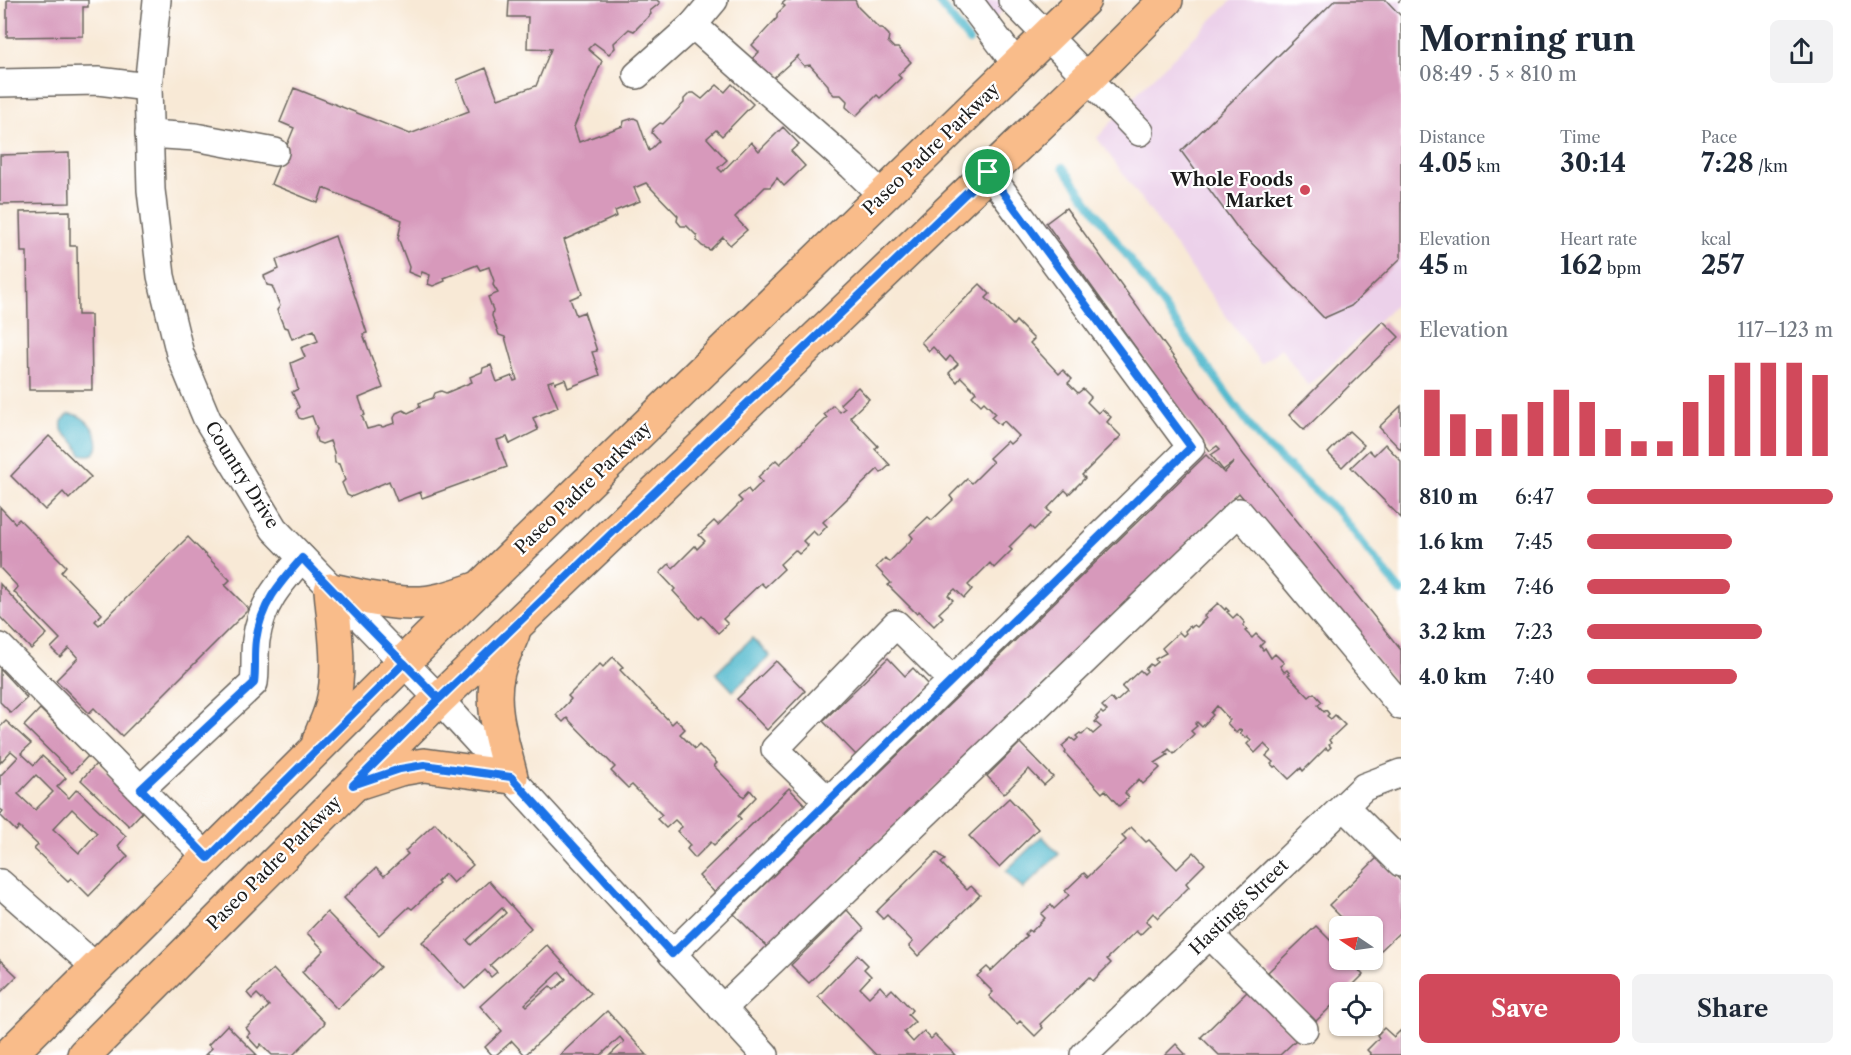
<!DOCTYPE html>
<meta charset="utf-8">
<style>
:root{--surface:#fff;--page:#f2f2f3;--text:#1f2937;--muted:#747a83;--accent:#d1495b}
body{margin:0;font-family:"Libre Caslon Text",serif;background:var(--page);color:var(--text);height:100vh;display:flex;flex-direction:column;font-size:22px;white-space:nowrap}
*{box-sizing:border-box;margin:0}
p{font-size:20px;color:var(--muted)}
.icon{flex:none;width:33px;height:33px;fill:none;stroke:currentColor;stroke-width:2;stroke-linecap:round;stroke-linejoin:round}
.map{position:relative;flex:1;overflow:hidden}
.drawer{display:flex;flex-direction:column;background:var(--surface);width:450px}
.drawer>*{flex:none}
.needle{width:39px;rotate:283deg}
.controls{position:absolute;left:1329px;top:916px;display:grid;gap:12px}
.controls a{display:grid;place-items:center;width:54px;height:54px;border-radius:9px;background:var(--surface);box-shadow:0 2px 4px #0004;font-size:30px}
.pin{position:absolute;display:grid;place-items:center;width:51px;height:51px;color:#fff;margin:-26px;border:3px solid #fff;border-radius:50%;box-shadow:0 2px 6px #0007}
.round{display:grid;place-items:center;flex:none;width:63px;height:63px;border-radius:9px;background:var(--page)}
.head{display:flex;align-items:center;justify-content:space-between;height:102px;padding:0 18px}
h1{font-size:33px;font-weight:700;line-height:45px}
.metrics{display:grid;grid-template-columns:repeat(3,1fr);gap:9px;height:102px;padding:6px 18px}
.metrics div{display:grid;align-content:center}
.metrics b{font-size:26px;font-weight:700}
.metrics small{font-size:16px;font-weight:400}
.metrics p{font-size:16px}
.chart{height:168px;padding:12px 18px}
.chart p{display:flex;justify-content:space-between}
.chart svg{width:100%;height:108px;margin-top:6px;stroke:var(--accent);stroke-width:6}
.action{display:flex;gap:12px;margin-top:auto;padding:12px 18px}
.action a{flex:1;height:69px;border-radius:9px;background:var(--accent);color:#fff;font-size:24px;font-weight:700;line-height:69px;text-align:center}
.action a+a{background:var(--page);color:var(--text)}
ul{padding:0 18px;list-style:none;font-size:20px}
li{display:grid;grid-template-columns:96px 72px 1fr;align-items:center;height:45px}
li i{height:15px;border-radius:8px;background:var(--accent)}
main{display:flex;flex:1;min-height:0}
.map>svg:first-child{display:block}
.built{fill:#ecd1ea}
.water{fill:#4fb8cc;stroke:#366a74;stroke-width:1.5}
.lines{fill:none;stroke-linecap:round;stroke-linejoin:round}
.stream{stroke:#4fb8cc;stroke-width:8}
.building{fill:#d799bb;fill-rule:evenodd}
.minor-casing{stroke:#69645d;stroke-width:30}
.major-casing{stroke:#69645d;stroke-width:36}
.path{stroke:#69645d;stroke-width:4;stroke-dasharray:1.5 4.5;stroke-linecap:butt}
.minor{stroke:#fff;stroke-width:27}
.major{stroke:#f9bc8a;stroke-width:33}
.route-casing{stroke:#fff;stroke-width:12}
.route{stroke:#1a73e8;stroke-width:8}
.poi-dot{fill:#d1495b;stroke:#fff;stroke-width:2}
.labels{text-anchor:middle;stroke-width:4.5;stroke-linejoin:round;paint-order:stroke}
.street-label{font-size:18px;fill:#1c1c1c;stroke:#fff}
.poi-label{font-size:18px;font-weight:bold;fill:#1c1c1c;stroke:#fff;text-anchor:end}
</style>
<main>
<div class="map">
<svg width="1401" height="1055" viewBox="0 0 1401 1055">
<rect width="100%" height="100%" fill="#fff"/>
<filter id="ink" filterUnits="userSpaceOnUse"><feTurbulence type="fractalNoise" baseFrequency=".0167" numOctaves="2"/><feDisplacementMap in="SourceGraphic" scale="12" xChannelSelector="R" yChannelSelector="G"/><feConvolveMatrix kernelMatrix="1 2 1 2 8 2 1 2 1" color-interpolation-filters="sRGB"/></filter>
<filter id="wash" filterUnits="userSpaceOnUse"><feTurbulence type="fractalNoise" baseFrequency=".008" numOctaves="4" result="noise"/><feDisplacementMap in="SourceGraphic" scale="24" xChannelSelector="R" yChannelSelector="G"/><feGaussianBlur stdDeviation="1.35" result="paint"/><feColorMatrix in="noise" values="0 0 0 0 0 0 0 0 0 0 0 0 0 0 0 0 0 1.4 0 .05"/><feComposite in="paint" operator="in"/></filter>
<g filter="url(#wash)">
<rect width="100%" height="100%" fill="#f8e9d6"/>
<!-- built -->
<g class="built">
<polygon points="980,0 1014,0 994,19"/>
<polygon points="1232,0 1401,0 1401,300 1308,386 1281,348 1261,364 1097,138 1142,88"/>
</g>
<!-- water -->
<g class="water">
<path d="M69,414C95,413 112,462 81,454C78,450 77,444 73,441C65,434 60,433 62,421Z"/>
<polygon points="752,638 770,656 733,691 716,673"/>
<polygon points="1042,836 1059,854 1023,889 1006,871"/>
</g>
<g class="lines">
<!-- stream -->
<g class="stream">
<polyline points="937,0 969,41"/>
<polyline points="1063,167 1261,441 1340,514 1401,592"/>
</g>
</g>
<g id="blocks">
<!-- building -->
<g class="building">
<polygon points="7,0 88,0 88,7 83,7 83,36 7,37"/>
<polygon points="509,0 657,0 660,3 650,11 651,14 634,31 629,29 614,43 615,48 609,54 594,43 588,49 602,61 574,127 579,142 623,126 624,121 634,118 638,120 649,151 659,141 652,133 653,129 660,123 663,124 684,103 684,99 690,93 694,93 702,99 717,85 725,92 732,84 753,104 722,136 716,130 707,138 727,160 718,168 722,172 751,142 759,151 783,127 799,144 791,151 805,166 784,186 777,178 770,187 765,187 735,217 747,230 730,245 723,237 710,250 702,246 697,241 697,236 687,226 681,226 677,221 678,216 646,183 634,188 640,201 615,211 617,216 564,240 582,294 570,299 576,315 584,312 597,351 592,352 600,375 568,388 565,379 555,383 554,380 548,382 558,407 533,418 538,430 510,444 507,437 497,440 507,467 422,498 420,492 397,501 389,481 351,497 347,495 342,483 345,480 339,464 335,463 334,452 330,441 322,444 317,442 315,434 317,429 312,416 302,419 299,418 296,411 299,407 292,392 298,389 291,363 305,357 301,348 318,341 314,330 292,339 288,328 284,327 277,310 280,306 272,286 267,285 264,276 279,269 276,260 335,236 367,333 363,334 383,388 359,398 365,415 362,416 367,429 379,426 383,427 395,423 394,418 396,413 403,410 408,413 420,407 419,403 433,398 435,393 441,391 446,393 472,382 470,377 482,372 483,368 491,365 497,382 512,376 514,381 517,380 505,337 499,335 492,316 493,310 488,297 498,293 493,285 494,281 489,267 480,270 477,265 444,278 445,281 433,286 428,284 430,275 422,272 420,277 408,272 409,267 398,238 402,220 323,188 318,203 271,184 294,128 280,122 294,88 410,134 469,111 457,80 486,68 498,99 536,86 551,49 527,48 528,17 508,17"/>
<polygon points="786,0 855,0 858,7 879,28 882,28 889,35 888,42 894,48 898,48 911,62 898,75 901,78 880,98 877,95 856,116 846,107 847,101 841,95 834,95 829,90 828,85 810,65 804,66 797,58 799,55 771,80 751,60 759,52 752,45 777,18 777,14 785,6 782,4"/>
<polygon points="1335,0 1386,0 1401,16 1401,258 1351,306 1324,318 1239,230 1181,151"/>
<polygon points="69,153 70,203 0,204 0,155"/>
<polygon points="1066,208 1244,455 1401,650 1401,689 1239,493 769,949 734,914 1206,455 1224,473 1234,462 1223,470 1211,455 1220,449 1217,446 1210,451 1046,223"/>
<polygon points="70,211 70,246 77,246 78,315 91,315 92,390 29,390 27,252 21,252 20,212"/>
<polygon points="980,284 990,294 986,298 1013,325 1016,321 1034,339 1030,343 1059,374 1063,370 1072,379 1068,383 1078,393 1083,389 1091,397 1087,402 1098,413 1102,409 1111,417 1107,422 1121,436 1082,475 1085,478 1069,494 1065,490 1047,509 1051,513 1034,530 1030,526 1009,547 1012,550 994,568 990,563 968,585 972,589 964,598 955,589 948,595 953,600 939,613 943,617 934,626 919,611 916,613 888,585 891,583 876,567 885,558 889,562 913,538 910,534 928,517 932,520 953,500 950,496 967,479 972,483 993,462 989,458 1007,441 1010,444 1019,436 1004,421 1000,425 991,417 995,413 984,402 981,405 972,396 976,392 961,377 957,382 949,373 958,364 950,356 946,361 933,347 929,351 921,342"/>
<polygon points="1383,321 1399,337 1304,430 1289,415"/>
<polygon points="858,387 869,399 850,417 878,446 875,449 890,465 881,473 878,469 823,522 827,526 818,536 813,531 803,541 808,546 799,554 795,550 780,564 784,569 765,587 761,583 723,619 728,624 718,633 702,616 699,619 673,591 675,589 660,573 669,564 673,568 695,546 697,549 705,541 699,535 714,521 718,525 742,501 738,497 748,489 751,493 762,482 758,477 776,460 780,464 827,418 824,414 833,405 840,412 845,408 840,404"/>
<polygon points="1401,406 1401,450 1379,427"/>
<polygon points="1349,431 1364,445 1342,467 1328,453"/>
<polygon points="49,436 91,477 69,499 63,492 45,510 11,476"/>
<polygon points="1385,444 1401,461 1401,518 1351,467 1369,450 1374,455"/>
<polygon points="0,507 15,523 19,519 66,566 61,572 102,614 95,621 99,625 188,537 230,580 225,585 249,609 122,736 94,708 89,713 56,680 78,658 69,648 60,657 51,648 60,639 14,592 18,587 0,568"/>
<polygon points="0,584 47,634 31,649 0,617"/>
<polygon points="1218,603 1225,610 1226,608 1229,611 1227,612 1233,618 1237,614 1245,623 1243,625 1247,630 1245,631 1252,638 1256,634 1264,642 1260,646 1263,650 1265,648 1271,658 1275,654 1284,663 1280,666 1284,672 1287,670 1290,674 1288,675 1309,697 1314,693 1322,702 1318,705 1324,712 1326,710 1329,714 1327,716 1331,719 1335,715 1345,725 1329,740 1331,743 1329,745 1331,747 1328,750 1326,748 1303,771 1301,768 1289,779 1276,766 1274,767 1271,764 1273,762 1266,756 1271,751 1264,744 1255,753 1247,744 1251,740 1247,736 1246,738 1240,733 1242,731 1240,729 1236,733 1227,723 1230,720 1217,706 1211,713 1213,715 1202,727 1197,722 1195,724 1197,726 1191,731 1194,734 1174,754 1169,749 1165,753 1168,755 1155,763 1160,768 1143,784 1139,779 1125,793 1129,797 1119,806 1105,790 1102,793 1065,753 1066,751 1062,746 1071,738 1075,741 1078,738 1076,736 1080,733 1082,735 1088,729 1093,734 1101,727 1095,722 1098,719 1096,717 1101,712 1103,714 1107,711 1102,706 1111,698 1115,703 1127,692 1122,687 1140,670 1144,674 1147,671 1145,669 1150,664 1152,666 1157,662 1155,659 1166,653 1162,648 1179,632 1183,636 1186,633 1185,631 1190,626 1191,628 1194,625 1197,627 1206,618 1204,616"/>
<polygon points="613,657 623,667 620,670 672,724 676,720 685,729 680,734 695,749 699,745 717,763 714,766 744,797 750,790 756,797 738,816 741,819 714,845 711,842 695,858 687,849 690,845 677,831 682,827 675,820 666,828 657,819 662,815 632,785 628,788 611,771 615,767 567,718 563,722 556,715 571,699 568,696 600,664 603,667"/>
<polygon points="888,658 905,676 913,668 930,686 858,757 823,721"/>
<polygon points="776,661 805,691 767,730 737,699"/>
<polygon points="0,669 27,698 11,713 0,702"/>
<polygon points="40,709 88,756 72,773 24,726"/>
<path d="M6,721L31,744L21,753L34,765L42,756L66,778L57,787L69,798L77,789L126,836L118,846L128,856L89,896L71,878L68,881L34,849L38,845L19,827L16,831L0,815L3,811L0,809V776L18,757L11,751L0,763V727ZM36,775L53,792L35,810L18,794ZM72,809L97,833L79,853L53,829Z"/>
<polygon points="1020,743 1053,777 1044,785 1029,769 1004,794 987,776"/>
<polygon points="96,764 144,810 129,826 81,780"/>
<polygon points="789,788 806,806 716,894 699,876"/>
<polygon points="1009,798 1038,829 999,867 969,836"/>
<polygon points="435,823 473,865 453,883 445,874 437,882 439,884 412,909 409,907 379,935 344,898 376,868 384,876 408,854 405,851"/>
<polygon points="1131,827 1146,842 1149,840 1177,869 1194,852 1205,864 1186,883 1189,887 1158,918 1153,913 1146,921 1150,925 1140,935 1136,931 1107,959 1111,963 1093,981 1089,977 1040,1024 1043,1028 1035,1036 1020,1021 1017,1024 989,996 993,992 977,976 987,967 991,971 1027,936 1025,934 1029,930 1031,932 1045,918 1041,914 1051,905 1054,909 1069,895 1065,891 1084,873 1088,877 1126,840 1122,836"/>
<polygon points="937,852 945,860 941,863 967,890 971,886 980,895 918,956 909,946 913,942 887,915 883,919 876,912"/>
<polygon points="1378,857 1401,881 1401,931 1377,954 1372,950 1372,927 1351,927 1329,905"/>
<path d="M489,881L531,928L490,965L497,972L491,977L485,970L465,989L422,942ZM502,908L506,913L471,945L467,940Z"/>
<polygon points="847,910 864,929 809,983 791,965"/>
<polygon points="327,912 381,967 337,1009 302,972 324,950 307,933"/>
<polygon points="1316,926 1340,950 1340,960 1349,960 1363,975 1345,993 1340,993 1340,998 1315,1022 1268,972"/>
<path d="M547,945L591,993L525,1055L512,1041L496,1055H492L485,1047L502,1031L480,1006ZM560,972L566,979L554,990L550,986L527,1006L525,1004Z"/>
<polygon points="858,955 868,965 864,969 871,976 860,988 869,997 880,986 887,994 892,989 912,1010 908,1015 915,1022 904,1032 913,1042 924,1031 931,1039 935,1035 955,1055 876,1055 818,996"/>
<polygon points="0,960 17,976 0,993"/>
<polygon points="273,969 325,1023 293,1055 272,1055 261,1044 258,1048 247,1036 250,1033 246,1028 269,1006 257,994 252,999 247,993"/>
<polygon points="1249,990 1297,1039 1280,1055 1219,1055 1201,1037"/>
<polygon points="607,1011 647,1055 610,1055 624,1042 620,1037 601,1055 560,1055"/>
<polygon points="227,1025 257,1055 205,1055 212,1048 208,1045"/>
<polygon points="1384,1028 1394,1037 1401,1030 1401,1055 1370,1055 1371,1054 1367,1050 1379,1038 1377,1035"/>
<polygon points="1176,1044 1186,1055 1165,1055"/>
</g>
</g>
</g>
<g filter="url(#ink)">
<use href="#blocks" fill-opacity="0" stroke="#69645d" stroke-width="1.5"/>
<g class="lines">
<defs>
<g id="minor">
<polyline points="157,0 148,87 151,190 161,276 180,354 207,419 274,529 439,699 765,1055"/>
<polyline points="968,0 1017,65"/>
<polyline points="1012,0 1140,132"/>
<polyline points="693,25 714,0"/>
<polyline points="637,75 693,25 852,166 883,196"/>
<polyline points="0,83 98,81 148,87"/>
<polyline points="149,134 195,137 275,152"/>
<polyline points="0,647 208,858"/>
<path d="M141,789L254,683C256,668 254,654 256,640C261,604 279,584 302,558"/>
<polyline points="828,801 775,749 896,624 952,680"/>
<polyline points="1344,806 1401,863"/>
<polyline points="0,883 97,968"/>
<polyline points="1210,935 1304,1029"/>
<polyline points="672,954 1191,447 988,172"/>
<polyline points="722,1009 1239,512 1401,706"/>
<polyline points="1084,1055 1364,787 1401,773"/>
</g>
<g id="major">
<path d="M319,741C323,729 329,718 332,706C342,669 334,627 331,590C357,595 384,603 411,603C434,604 455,596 476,589"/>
<path d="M360,782L400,769L424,765L511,777C503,743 489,707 498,672C501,659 508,646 513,633"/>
<polyline points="9,1055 428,638 1084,0"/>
<polyline points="84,1055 439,699 1089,77 1166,0"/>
</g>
</defs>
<!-- minor casing -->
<use href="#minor" class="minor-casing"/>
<!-- major casing -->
<use href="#major" class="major-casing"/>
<!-- path -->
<polyline class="path" points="1399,0 1401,2"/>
<!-- minor -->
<use href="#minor" class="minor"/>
<!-- major -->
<use href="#major" class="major"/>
</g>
</g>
<g class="lines" filter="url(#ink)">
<defs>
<path id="route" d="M988,172L439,699C393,652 347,606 302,558C279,584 261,604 256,640C254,654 256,668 254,683L141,789L208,858L404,663L439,699L353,785L400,769L424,765L511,777L672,954L1191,447L988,172"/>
</defs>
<!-- route casing -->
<use href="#route" class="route-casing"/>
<!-- route -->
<use href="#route" class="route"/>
</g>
<!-- markers -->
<circle class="poi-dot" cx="1305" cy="190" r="6"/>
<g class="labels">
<!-- street labels -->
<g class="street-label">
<text transform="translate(931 149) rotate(-44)" y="6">Paseo Padre Parkway</text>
<text transform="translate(242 475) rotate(58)" y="6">Country Drive</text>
<text transform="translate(583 488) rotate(-44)" y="6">Paseo Padre Parkway</text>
<text transform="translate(274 863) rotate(-45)" y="6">Paseo Padre Parkway</text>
<text transform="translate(1239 907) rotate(-44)" y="6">Hastings Street</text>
</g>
<!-- poi labels -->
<g class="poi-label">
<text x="1293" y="186">Whole Foods<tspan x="1293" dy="21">Market</tspan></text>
</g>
</g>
</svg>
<div class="controls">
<a><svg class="needle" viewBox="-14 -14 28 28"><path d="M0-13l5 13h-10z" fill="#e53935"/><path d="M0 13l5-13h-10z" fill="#747a83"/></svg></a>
<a><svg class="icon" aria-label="locate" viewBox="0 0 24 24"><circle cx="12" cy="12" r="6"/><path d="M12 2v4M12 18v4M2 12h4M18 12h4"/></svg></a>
</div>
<div class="pin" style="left:988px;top:172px;background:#1e9e55"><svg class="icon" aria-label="arrive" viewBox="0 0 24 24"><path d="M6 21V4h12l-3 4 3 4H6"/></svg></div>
</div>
<section class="drawer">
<div class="head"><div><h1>Morning run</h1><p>08:49 · 5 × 810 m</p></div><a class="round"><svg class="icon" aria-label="share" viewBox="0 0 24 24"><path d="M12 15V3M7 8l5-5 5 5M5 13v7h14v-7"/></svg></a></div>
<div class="metrics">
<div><p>Distance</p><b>4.05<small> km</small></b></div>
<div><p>Time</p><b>30:14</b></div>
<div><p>Pace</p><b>7:28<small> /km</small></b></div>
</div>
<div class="metrics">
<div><p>Elevation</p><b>45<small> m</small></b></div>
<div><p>Heart rate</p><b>162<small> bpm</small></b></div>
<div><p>kcal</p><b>257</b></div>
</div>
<div class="chart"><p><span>Elevation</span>117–123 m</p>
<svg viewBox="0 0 160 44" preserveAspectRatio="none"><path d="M5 44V17M15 44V27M25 44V33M35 44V27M45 44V22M55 44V17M65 44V22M75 44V33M85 44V38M95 44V38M105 44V22M115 44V11M125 44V6M135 44V6M145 44V6M155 44V11"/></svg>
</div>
<ul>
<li><b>810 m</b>6:47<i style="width:100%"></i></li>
<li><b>1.6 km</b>7:45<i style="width:59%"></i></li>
<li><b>2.4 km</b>7:46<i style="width:58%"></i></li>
<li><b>3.2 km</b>7:23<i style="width:71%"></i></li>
<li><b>4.0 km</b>7:40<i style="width:61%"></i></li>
</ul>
<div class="action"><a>Save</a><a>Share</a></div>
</section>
</main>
